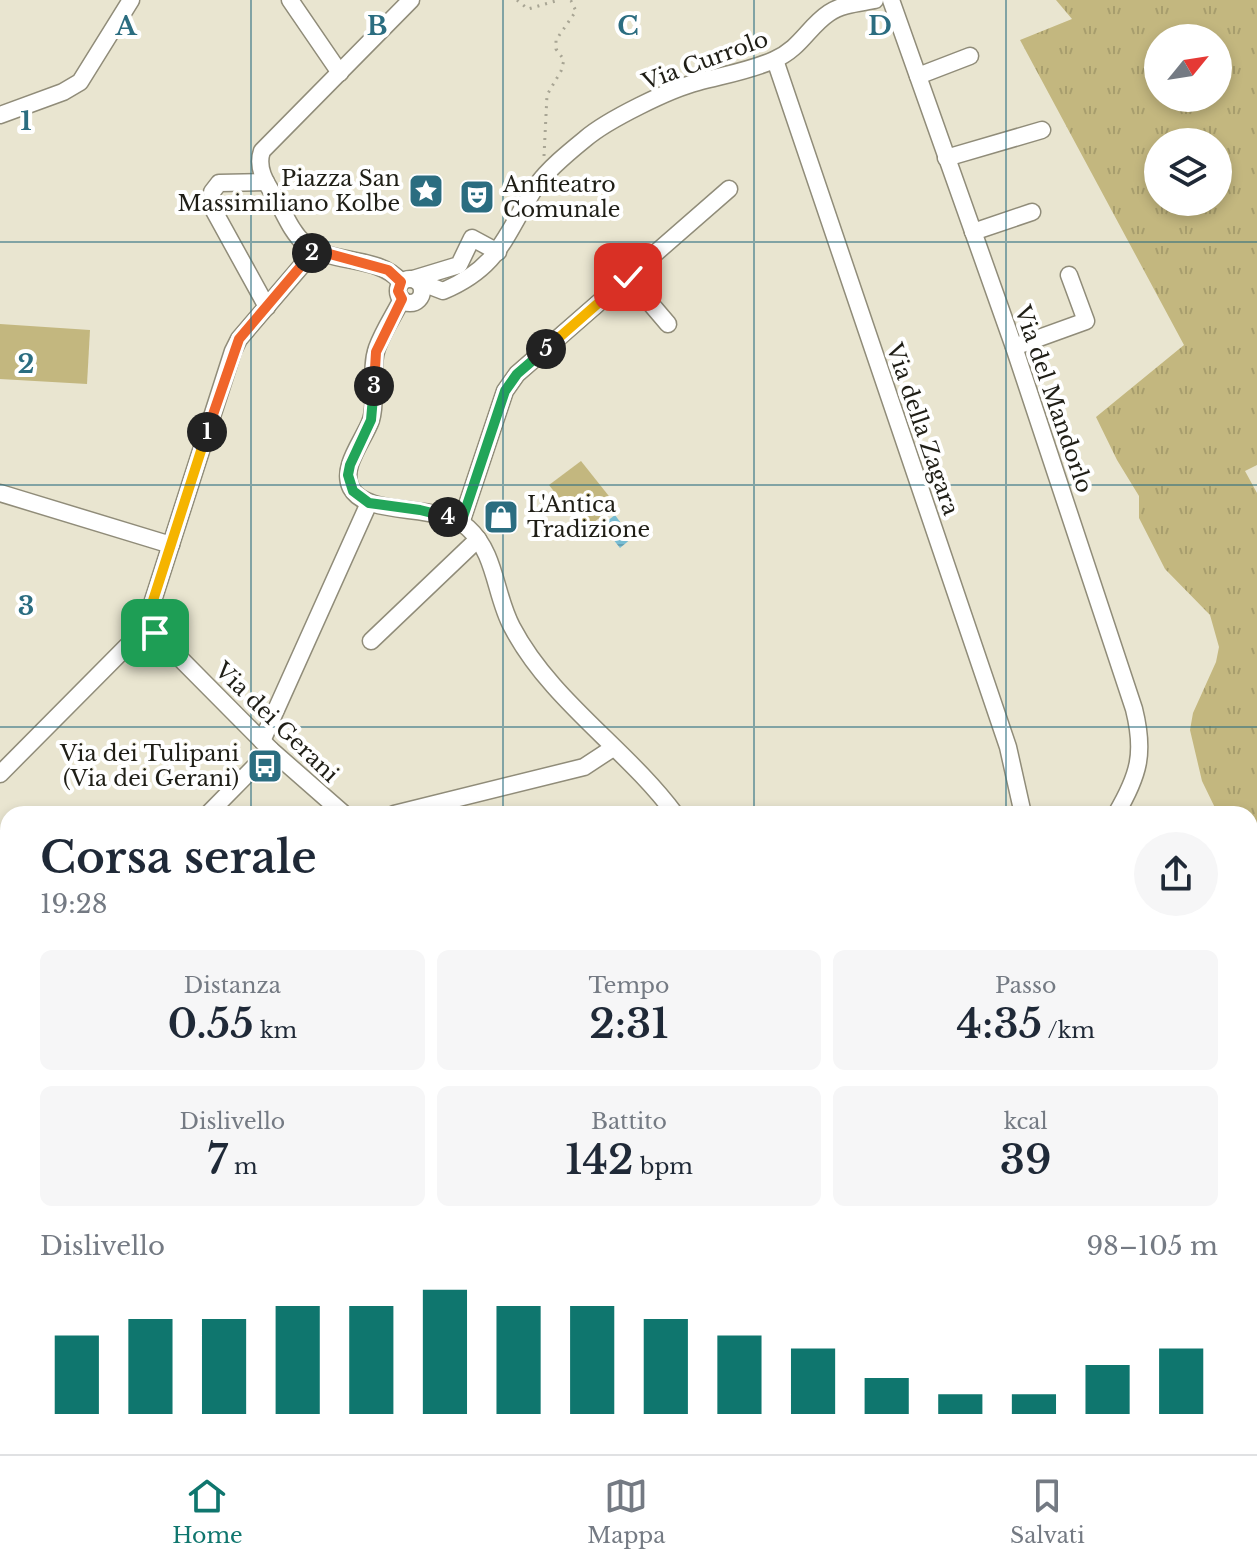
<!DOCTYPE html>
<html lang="it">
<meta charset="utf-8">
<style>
:root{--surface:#fff;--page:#f6f6f7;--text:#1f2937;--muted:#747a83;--line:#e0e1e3;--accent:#0f766e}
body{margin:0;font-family:"Libre Baskerville",serif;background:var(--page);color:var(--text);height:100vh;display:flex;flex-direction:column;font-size:30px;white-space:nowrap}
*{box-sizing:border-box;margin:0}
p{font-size:26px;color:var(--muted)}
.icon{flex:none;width:44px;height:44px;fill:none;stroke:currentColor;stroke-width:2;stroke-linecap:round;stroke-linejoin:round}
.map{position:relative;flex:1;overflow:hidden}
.details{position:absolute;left:0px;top:806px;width:1258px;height:648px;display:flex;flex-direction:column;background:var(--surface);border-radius:24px 24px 0 0;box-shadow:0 4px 12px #0003}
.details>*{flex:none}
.needle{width:52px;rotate:60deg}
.controls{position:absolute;left:1144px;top:24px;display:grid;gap:16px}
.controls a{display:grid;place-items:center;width:88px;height:88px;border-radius:50%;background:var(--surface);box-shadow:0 4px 12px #0003;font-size:40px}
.pin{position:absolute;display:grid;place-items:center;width:68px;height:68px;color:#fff;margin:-34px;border-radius:16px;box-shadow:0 4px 12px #0006}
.km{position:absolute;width:40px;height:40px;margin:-20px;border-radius:50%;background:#222;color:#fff;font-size:22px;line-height:40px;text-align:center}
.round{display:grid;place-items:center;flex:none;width:84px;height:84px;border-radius:42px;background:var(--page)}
.head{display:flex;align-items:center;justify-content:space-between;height:136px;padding:0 40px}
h1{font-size:44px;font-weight:600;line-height:60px}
.figures{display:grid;grid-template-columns:repeat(3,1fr);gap:12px;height:136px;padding:8px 40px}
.figures div{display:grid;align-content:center;border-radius:12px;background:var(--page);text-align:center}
.figures b{font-size:40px;font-weight:600}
.figures small{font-size:22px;font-weight:400}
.figures p{font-size:22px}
.chart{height:224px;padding:16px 40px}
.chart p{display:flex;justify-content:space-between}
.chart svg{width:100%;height:144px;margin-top:8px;stroke:var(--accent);stroke-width:6}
.menu{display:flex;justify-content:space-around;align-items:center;height:112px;border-top:2px solid var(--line);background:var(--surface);font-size:22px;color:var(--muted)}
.menu a{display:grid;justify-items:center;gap:4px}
.menu .on{color:var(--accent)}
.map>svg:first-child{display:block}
.grass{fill:url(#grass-tufts);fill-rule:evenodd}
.pitch{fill:#c3b77f}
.water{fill:url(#water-rules)}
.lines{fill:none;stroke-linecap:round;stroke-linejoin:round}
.minor-casing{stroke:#908c79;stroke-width:19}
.major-casing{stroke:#908c79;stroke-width:23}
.path{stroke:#a8a594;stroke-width:3;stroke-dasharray:2 6;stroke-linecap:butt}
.minor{stroke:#fff;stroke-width:16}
.major{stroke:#fff;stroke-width:20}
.split-1-casing{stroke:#fff;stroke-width:16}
.split-2-casing{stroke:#fff;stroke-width:16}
.split-3-casing{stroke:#fff;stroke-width:16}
.split-4-casing{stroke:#fff;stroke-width:16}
.split-5-casing{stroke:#fff;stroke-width:16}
.split-6-casing{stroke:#fff;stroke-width:16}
.split-1{stroke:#f5b400;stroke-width:10}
.split-2{stroke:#f0652b;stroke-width:10}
.split-3{stroke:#f0652b;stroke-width:10}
.split-4{stroke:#22a559;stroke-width:10}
.split-5{stroke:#22a559;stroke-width:10}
.split-6{stroke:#f5b400;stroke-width:10}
.grid{fill:none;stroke:#2b6d80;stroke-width:2;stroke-opacity:0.55}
.labels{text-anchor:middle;stroke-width:8;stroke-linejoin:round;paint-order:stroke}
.street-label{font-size:22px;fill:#1f1e16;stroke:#fff}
.poi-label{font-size:22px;fill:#1f1e16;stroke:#fff;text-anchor:end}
.grid-label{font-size:26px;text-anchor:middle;font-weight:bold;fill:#2b6d80;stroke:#fff;stroke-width:8;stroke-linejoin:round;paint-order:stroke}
</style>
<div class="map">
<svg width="1257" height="1454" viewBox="0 0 1257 1454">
<defs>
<pattern id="grass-tufts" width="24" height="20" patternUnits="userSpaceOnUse" patternTransform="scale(2)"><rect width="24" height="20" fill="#c3b77f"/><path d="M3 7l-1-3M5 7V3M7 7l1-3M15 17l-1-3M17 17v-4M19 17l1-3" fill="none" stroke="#a79d6d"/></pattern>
<pattern id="water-rules" width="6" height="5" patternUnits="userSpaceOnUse" patternTransform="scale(2)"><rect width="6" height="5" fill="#77bcd2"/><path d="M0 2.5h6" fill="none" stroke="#66a1b4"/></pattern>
</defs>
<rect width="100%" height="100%" fill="#e9e5d0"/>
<!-- grass -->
<g class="grass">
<path d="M1056,0H1257V465L1245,471L1257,493V1017L1250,1020V814H1218L1202,781L1190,730L1193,713L1216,662L1219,647L1210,615L1165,569L1139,518V496L1117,460L1096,417L1184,345L1020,40L1072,19ZM1158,38H1218V98H1158ZM1158,142H1218V202H1158Z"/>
<polygon points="8,1146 8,1245 0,1235 0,1149"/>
</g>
<!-- pitch -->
<g class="pitch">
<polygon points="0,324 90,330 87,384 0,379"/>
<polygon points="581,461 616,505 584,530 549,485"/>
<polygon points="1257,907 1257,1011 1250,996 1250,911"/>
</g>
<!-- water -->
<polygon class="water" points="615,515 632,538 620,548 602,525"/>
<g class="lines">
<defs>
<g id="minor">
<polyline points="290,0 340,73"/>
<path d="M891,0L1014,347L1134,709C1145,753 1139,775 1116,814"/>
<polyline points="775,60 1008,747 1023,814"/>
<polyline points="918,76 970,56"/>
<polyline points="0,115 63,92 80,82 131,0"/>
<polyline points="946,158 1042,130"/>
<polyline points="266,182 219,183 212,192 213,209 267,307"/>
<polyline points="973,232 1032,212"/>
<polyline points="628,277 668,324"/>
<polyline points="413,279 459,265 472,238 498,252"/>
<circle cx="410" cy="291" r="12"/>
<path d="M417,281L443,291C502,266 505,233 537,185C548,169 569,152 585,139C607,120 670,89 698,82C724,75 749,71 774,60C801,48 808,27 829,13C842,4 860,3 875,0"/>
<path d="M401,282C379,255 333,265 305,244C291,232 284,212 275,197C266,183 256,168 262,151L411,0"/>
<path d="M402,299C394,315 383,331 377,348C369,371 378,397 371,420C364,440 340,467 351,488C367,518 439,502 468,528C496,553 495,596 512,627C551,701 626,748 675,814"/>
<polyline points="1014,347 1086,321 1069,275"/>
<polyline points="0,493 171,545"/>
<polyline points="461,523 505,391 517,374 729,189"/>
<polyline points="149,624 149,613 233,351 239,339 315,250"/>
<polyline points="149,624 155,633 271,750 344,814"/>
<polyline points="371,641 478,539"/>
<polyline points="262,741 369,503"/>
<polyline points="0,774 149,624"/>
<polyline points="208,814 271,750"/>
<polyline points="394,814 584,767 613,748"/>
<polyline points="0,839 8,849"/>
<polyline points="0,1019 8,1012"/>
<polyline points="1250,1041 1257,1035"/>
<polyline points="0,1246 8,1257"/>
<polyline points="1250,1253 1257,1259"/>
<polyline points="1250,1435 1257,1446"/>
<polyline points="882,1446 890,1454"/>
<polyline points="1183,1446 1188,1454"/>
<polyline points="719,1454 723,1446"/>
</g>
<g id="major">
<polyline points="1250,1194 1257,1192"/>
<polyline points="847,1454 854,1446"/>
</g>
</defs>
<!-- minor casing -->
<use href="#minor" class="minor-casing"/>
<!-- major casing -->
<use href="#major" class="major-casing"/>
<!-- path -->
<g class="path">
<polyline points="517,0 528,9 559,0"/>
<polyline points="544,156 547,95 561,71 564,60 556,49 556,40 576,11 571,1 566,0"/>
</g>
<!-- minor -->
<use href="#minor" class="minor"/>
<!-- major -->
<use href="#major" class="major"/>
</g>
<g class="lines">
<defs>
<polyline id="split-1" points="155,633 149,624 149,613 207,432"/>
<polyline id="split-2" points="207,432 239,339 312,253"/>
<polyline id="split-3" points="312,253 315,250 388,270 401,282 398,291 402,299 376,352 374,386"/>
<polyline id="split-4" points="374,386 371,420 350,465 348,475 353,491 369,503 420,510 448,517"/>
<polyline id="split-5" points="448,517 461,523 505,391 517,374 546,349"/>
<polyline id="split-6" points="546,349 628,277"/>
</defs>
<!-- split-1 casing -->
<use href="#split-1" class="split-1-casing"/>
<!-- split-2 casing -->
<use href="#split-2" class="split-2-casing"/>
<!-- split-3 casing -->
<use href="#split-3" class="split-3-casing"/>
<!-- split-4 casing -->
<use href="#split-4" class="split-4-casing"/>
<!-- split-5 casing -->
<use href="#split-5" class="split-5-casing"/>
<!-- split-6 casing -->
<use href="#split-6" class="split-6-casing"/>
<!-- split-1 -->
<use href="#split-1" class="split-1"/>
<!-- split-2 -->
<use href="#split-2" class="split-2"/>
<!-- split-3 -->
<use href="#split-3" class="split-3"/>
<!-- split-4 -->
<use href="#split-4" class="split-4"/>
<!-- split-5 -->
<use href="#split-5" class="split-5"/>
<!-- split-6 -->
<use href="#split-6" class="split-6"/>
</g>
<!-- grid -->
<path class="grid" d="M251,0V814M503,0V814M754,0V814M1006,0V814M0,242H1257M0,485H1257M0,727H1257M0,969H8M1250,969H1257M0,1212H8M1250,1212H1257M251,1446V1454M503,1446V1454M754,1446V1454M1006,1446V1454"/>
<!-- icons -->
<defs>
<symbol id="sight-square" viewBox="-11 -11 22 22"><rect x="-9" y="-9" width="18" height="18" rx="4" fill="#2b6d80" stroke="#fff"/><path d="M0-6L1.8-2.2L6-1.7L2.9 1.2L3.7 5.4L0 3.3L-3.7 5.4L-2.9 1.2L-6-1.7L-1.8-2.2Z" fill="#fff"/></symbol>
<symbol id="theatre-square" viewBox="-11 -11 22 22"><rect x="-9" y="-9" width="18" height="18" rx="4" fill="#2b6d80" stroke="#fff"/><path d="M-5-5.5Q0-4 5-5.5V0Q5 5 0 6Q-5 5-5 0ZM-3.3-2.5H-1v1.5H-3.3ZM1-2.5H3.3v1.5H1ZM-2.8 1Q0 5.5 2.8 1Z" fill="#fff"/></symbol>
<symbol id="shop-square" viewBox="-11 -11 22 22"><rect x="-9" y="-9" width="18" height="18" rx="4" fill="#2b6d80" stroke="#fff"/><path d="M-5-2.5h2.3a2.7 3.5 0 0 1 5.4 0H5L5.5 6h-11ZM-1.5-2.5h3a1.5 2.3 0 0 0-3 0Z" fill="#fff"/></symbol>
<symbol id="bus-square" viewBox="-11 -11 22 22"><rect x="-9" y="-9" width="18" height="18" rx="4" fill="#2b6d80" stroke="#fff"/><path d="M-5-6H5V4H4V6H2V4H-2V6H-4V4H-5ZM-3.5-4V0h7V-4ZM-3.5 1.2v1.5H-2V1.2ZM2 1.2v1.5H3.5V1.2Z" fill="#fff"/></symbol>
</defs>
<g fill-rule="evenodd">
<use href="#sight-square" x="406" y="171" width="40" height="40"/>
<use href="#theatre-square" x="457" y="177" width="40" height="40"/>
<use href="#shop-square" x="481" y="497" width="40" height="40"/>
<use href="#bus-square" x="245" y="746" width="40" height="40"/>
</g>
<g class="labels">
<!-- street labels -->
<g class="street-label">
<text transform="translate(705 60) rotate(-20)" y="8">Via Currolo</text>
<text transform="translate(1054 399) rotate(71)" y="8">Via del Mandorlo</text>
<text transform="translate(923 429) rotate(71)" y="8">Via della Zagara</text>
<text transform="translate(277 722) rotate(44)" y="8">Via dei Gerani</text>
</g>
<!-- poi labels -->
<g class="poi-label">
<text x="400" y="186">Piazza San<tspan x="400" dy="25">Massimiliano Kolbe</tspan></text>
<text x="503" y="192" text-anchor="start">Anfiteatro<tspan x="503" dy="25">Comunale</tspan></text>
<text x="527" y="512" text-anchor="start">L'Antica<tspan x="527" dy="25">Tradizione</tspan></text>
<text x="239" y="761">Via dei Tulipani<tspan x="239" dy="25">(Via dei Gerani)</tspan></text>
</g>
</g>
<g class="grid-label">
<text x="126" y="35">A</text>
<text x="377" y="35">B</text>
<text x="628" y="35">C</text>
<text x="880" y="35">D</text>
<text x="26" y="130">1</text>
<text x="26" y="373">2</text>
<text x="26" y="615">3</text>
</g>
</svg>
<div class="controls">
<a><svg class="needle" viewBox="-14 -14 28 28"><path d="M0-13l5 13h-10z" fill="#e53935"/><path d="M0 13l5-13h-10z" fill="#747a83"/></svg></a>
<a><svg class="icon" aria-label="layers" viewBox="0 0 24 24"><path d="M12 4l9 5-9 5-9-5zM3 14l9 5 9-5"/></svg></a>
</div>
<div class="pin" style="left:155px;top:633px;background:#1e9e55"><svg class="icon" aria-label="arrive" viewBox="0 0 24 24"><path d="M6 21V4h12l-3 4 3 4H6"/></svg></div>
<div class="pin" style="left:628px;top:277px;background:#d93025"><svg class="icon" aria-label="check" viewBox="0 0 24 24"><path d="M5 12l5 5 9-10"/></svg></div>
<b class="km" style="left:207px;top:432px">1</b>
<b class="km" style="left:312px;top:253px">2</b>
<b class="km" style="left:374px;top:386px">3</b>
<b class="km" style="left:448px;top:517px">4</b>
<b class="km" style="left:546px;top:349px">5</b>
<section class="details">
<div class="head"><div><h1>Corsa serale</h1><p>19:28</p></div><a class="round"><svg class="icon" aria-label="share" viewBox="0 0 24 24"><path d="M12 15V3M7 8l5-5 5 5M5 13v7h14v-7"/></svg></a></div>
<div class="figures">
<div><p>Distanza</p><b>0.55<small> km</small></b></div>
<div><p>Tempo</p><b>2:31</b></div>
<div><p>Passo</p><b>4:35<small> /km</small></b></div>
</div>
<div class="figures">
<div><p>Dislivello</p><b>7<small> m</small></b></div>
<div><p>Battito</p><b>142<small> bpm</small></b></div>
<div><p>kcal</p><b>39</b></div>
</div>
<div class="chart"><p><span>Dislivello</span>98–105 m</p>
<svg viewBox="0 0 160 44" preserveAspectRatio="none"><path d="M5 44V20M15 44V15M25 44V15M35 44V11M45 44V11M55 44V6M65 44V11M75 44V11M85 44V15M95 44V20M105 44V24M115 44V33M125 44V38M135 44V38M145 44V29M155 44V24"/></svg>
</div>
</section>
</div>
<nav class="menu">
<a class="on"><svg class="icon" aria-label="home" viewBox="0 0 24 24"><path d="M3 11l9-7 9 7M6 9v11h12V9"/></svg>Home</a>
<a><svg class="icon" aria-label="map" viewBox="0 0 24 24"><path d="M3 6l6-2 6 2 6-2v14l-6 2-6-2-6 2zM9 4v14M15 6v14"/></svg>Mappa</a>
<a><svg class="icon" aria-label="saved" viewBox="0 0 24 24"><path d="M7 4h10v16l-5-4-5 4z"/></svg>Salvati</a>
</nav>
